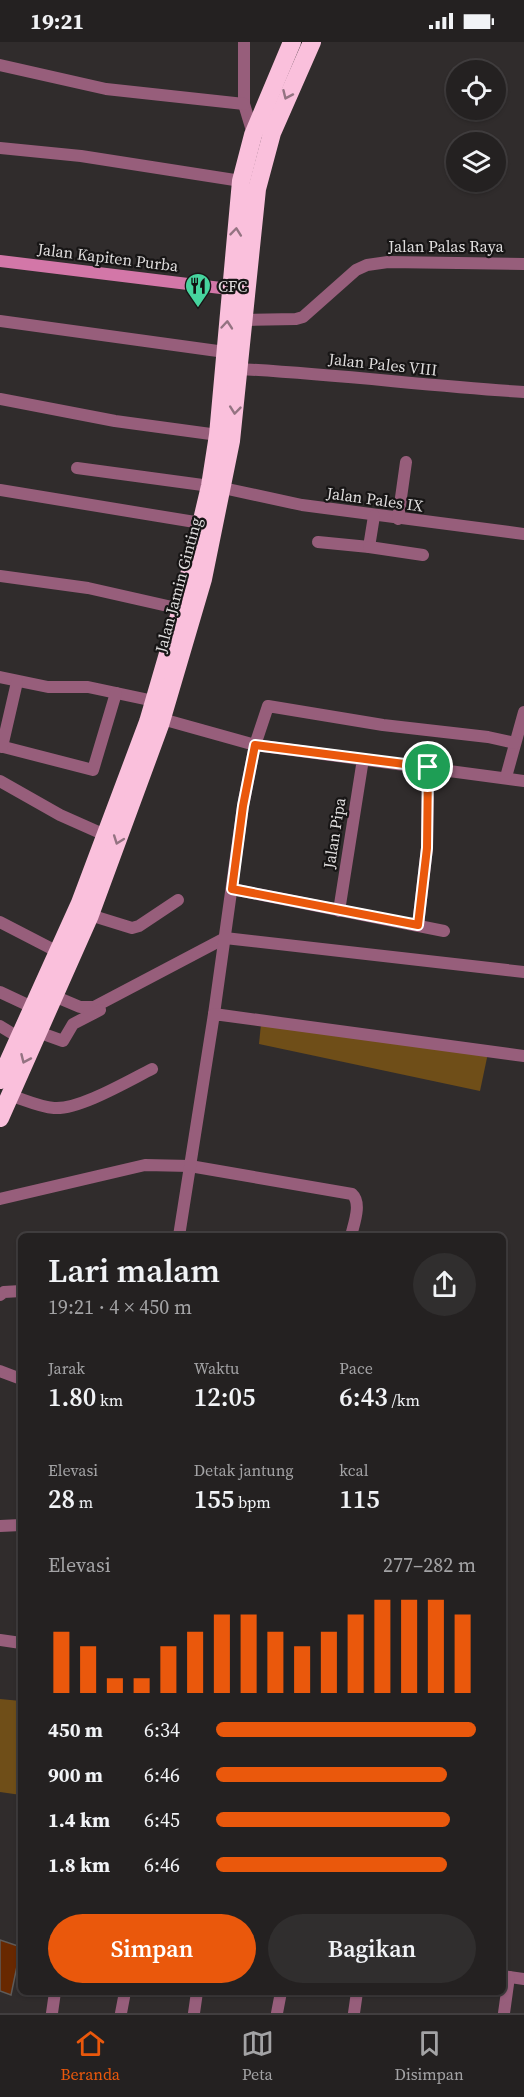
<!DOCTYPE html>
<html lang="id">
<meta charset="utf-8">
<style>
:root{--surface:#242121;--page:#302e2e;--text:#f1f3f6;--muted:#a3a3a5;--line:#413e3f;--accent:#ea580c}
body{margin:0;font-family:"Source Serif 4",serif;background:var(--page);color:var(--text);height:100vh;display:flex;flex-direction:column;font-size:22px;white-space:nowrap}
*{box-sizing:border-box;margin:0}
p{font-size:20px;color:var(--muted)}
.icon{flex:none;width:33px;height:33px;fill:none;stroke:currentColor;stroke-width:2;stroke-linecap:round;stroke-linejoin:round}
.map{position:relative;flex:1;overflow:hidden}
.details{position:absolute;left:18px;top:1191px;width:488px;height:762px;display:flex;flex-direction:column;background:var(--surface);border-radius:9px;box-shadow:0 2px 4px #0004,0 0 0 2px var(--line)}
.details>*{flex:none}
.controls{position:absolute;left:446px;top:18px;display:grid;gap:12px}
.controls a{display:grid;place-items:center;width:60px;height:60px;border-radius:50%;background:var(--surface);box-shadow:0 2px 4px #0004,0 0 0 2px var(--line);font-size:30px}
.pin{position:absolute;display:grid;place-items:center;width:51px;height:51px;color:#fff;margin:-26px;border:3px solid #fff;border-radius:50%;box-shadow:0 2px 6px #0007}
.round{display:grid;place-items:center;flex:none;width:63px;height:63px;border-radius:32px;background:var(--page)}
.headline{display:flex;align-items:center;justify-content:space-between;height:102px;padding:0 30px}
h1{font-size:33px;font-weight:600;line-height:45px}
.metrics{display:grid;grid-template-columns:repeat(3,1fr);gap:9px;height:102px;padding:6px 30px}
.metrics div{display:grid;align-content:center}
.metrics b{font-size:26px;font-weight:600}
.metrics small{font-size:16px;font-weight:400}
.metrics p{font-size:16px}
.chart{height:168px;padding:12px 30px}
.chart p{display:flex;justify-content:space-between}
.chart svg{width:100%;height:108px;margin-top:6px;stroke:var(--accent);stroke-width:6}
.cta{display:flex;gap:12px;margin-top:auto;padding:12px 30px}
.cta a{flex:1;height:69px;border-radius:36px;background:var(--accent);color:#fff;font-size:24px;font-weight:600;line-height:69px;text-align:center}
.cta a+a{background:var(--page);color:var(--text)}
ul{padding:0 30px;list-style:none;font-size:20px}
li{display:grid;grid-template-columns:96px 72px 1fr;align-items:center;height:45px}
li i{height:15px;border-radius:8px;background:var(--accent)}
.status{display:flex;justify-content:space-between;align-items:center;height:42px;padding:0 30px;background:var(--surface);direction:ltr}
.status svg{height:16px;fill:currentColor}
.tabs{display:flex;justify-content:space-around;align-items:center;height:84px;border-top:2px solid var(--line);background:var(--surface);font-size:16px;color:var(--muted)}
.tabs a{display:grid;justify-items:center;gap:3px}
.tabs .current{color:var(--accent)}
.map>svg:first-child{display:block}
.green{fill:#6f4e18}
.building{fill:#682800;stroke:#5e5b59;stroke-width:1.5}
.lines{fill:none;stroke-linecap:round;stroke-linejoin:round}
.street{stroke:#975e7b;stroke-width:12}
.secondary{stroke:#d377a8;stroke-width:12}
.highway{stroke:#fac0dc;stroke-width:18}
.oneway{stroke:#947382}
.route-casing{stroke:#fff;stroke-width:12}
.route{stroke:#ea580c;stroke-width:8}
.labels{text-anchor:middle;stroke-width:4.5;stroke-linejoin:round;paint-order:stroke}
.street-label{font-size:16px;fill:#dfdddd;stroke:#171515}
.poi-label{font-size:16px;fill:#dfdddd;stroke:#171515;text-anchor:start}
</style>
<div class="status"><b>19:21</b><svg viewBox="0 0 49 12"><path d="M0 12V9h3v3zM5 12V6h3v6zM10 12V3h3v9zM15 12V0h3v12zM26 1h20v11H26zM47 4h2v5h-2z"/></svg></div>
<div class="map">
<svg width="524" height="1971" viewBox="0 0 524 1971">
<rect width="100%" height="100%" fill="#302c2c"/>
<!-- green -->
<g class="green">
<polygon points="261,982 488,1011 480,1049 259,1002"/>
<polygon points="0,1657 21,1659 21,1753 0,1750"/>
</g>
<!-- building -->
<polygon class="building" points="0,1898 21,1905 11,1953 0,1949"/>
<g class="lines">
<!-- street -->
<g class="street">
<polyline points="244,0 244,62 253,92"/>
<polyline points="0,23 106,47 244,62"/>
<polyline points="0,106 81,114 241,139"/>
<polyline points="244,278 296,277 303,275 356,228 367,223 388,220 524,222"/>
<polyline points="0,279 225,310"/>
<path d="M239,327C335,332 429,344 524,350"/>
<polyline points="0,357 115,379 218,393"/>
<polyline points="77,426 210,444"/>
<polyline points="223,446 302,463 524,492"/>
<polyline points="0,448 201,481"/>
<polyline points="398,477 406,420"/>
<polyline points="318,500 369,505 374,474"/>
<polyline points="369,505 423,513"/>
<polyline points="0,534 88,546 181,567"/>
<polyline points="0,635 48,645 88,645 154,659"/>
<polyline points="162,677 255,703 524,739"/>
<polyline points="0,704 93,728 116,651"/>
<polyline points="2,705 17,640"/>
<polyline points="506,735 524,670"/>
<polyline points="0,739 60,773 105,793"/>
<polyline points="232,847 444,889"/>
<polyline points="339,869 363,717"/>
<polyline points="90,873 132,886 139,884 178,858"/>
<polyline points="0,880 58,910"/>
<polyline points="418,883 427,806 428,725"/>
<polyline points="0,950 32,965"/>
<polyline points="54,954 80,965 94,965 225,896 524,930"/>
<polyline points="214,972 243,764 255,703 268,664 383,683 488,695 515,701"/>
<polyline points="0,984 18,995"/>
<polyline points="38,990 63,999 73,982 100,968"/>
<path d="M9,1053C23,1057 39,1065 54,1066C79,1068 128,1039 152,1027"/>
<path d="M0,1157L145,1123L190,1124L352,1152C362,1161 354,1181 351,1194"/>
<polyline points="179,1194 214,972 524,1014"/>
<polyline points="0,1253 4,1250 21,1249"/>
<polyline points="0,1329 21,1337"/>
<polyline points="0,1484 21,1483"/>
<polyline points="0,1598 21,1601"/>
<polyline points="502,1934 524,1937"/>
<polyline points="52,1971 55,1950"/>
<polyline points="121,1971 125,1950"/>
<polyline points="194,1971 197,1950"/>
<polyline points="277,1971 281,1950"/>
<polyline points="354,1971 357,1950"/>
<polyline points="504,1971 509,1935"/>
</g>
<!-- secondary -->
<polyline class="secondary" points="0,219 237,248"/>
<!-- highway -->
<g class="highway">
<polyline points="0,1038 80,861 148,680 181,567 210,444 218,393 241,139 253,93 292,0"/>
<polyline points="0,1076 90,873 160,683 188,588 203,537 231,399 257,147 272,91 312,0"/>
</g>
</g>
<!-- one-way arrows -->
<defs><path id="oneway-chevron" d="M-2-3.5L2.5 0L-2 3.5" fill="none" stroke-width="1.6" stroke-linecap="round" stroke-linejoin="round" transform="scale(1.5)"/></defs>
<g class="oneway">
<use href="#oneway-chevron" transform="translate(287 53) rotate(114)"/>
<use href="#oneway-chevron" transform="translate(236 190) rotate(-84)"/>
<use href="#oneway-chevron" transform="translate(227 283) rotate(-85)"/>
<use href="#oneway-chevron" transform="translate(235 368) rotate(96)"/>
<use href="#oneway-chevron" transform="translate(118 798) rotate(110)"/>
<use href="#oneway-chevron" transform="translate(25 1017) rotate(114)"/>
</g>
<g class="lines">
<defs>
<polygon id="route" points="255,703 428,725 427,806 418,883 232,847 243,764"/>
</defs>
<!-- route casing -->
<use href="#route" class="route-casing"/>
<!-- route -->
<use href="#route" class="route"/>
</g>
<!-- icons -->
<defs>
<symbol id="restaurant-pin" viewBox="-11 -11 22 30"><path d="M0 17L-7.5 6A9.5 9.5 0 1 1 7.5 6Z" fill="#46d49e" stroke="#171515"/><path d="M-5-6h1v4h1v-4h1v4h1v-4h1v5L-1.5 .5V6h-2V.5L-5-1ZM5-6V6H3V1.5H1.5Q1.5-4 5-6Z" fill="#111"/></symbol>
</defs>
<g fill-rule="evenodd">
<use href="#restaurant-pin" x="183" y="229" width="30" height="40"/>
</g>
<g class="labels">
<!-- street labels -->
<g class="street-label">
<text x="446" y="210">Jalan Palas Raya</text>
<text transform="translate(108 215) rotate(7)" y="6">Jalan Kapiten Purba</text>
<text transform="translate(383 322) rotate(6)" y="6">Jalan Pales VIII</text>
<text transform="translate(375 457) rotate(8)" y="6">Jalan Pales IX</text>
<text transform="translate(178 543) rotate(-75)" y="6">Jalan Jamin Ginting</text>
<text transform="translate(334 791) rotate(-81)" y="6">Jalan Pipa</text>
</g>
<!-- poi labels -->
<g class="poi-label">
<text x="218" y="250">CFC</text>
</g>
</g>
</svg>
<div class="controls">
<a><svg class="icon" aria-label="locate" viewBox="0 0 24 24"><circle cx="12" cy="12" r="6"/><path d="M12 2v4M12 18v4M2 12h4M18 12h4"/></svg></a>
<a><svg class="icon" aria-label="layers" viewBox="0 0 24 24"><path d="M12 4l9 5-9 5-9-5zM3 14l9 5 9-5"/></svg></a>
</div>
<div class="pin" style="left:428px;top:725px;background:#1e9e55"><svg class="icon" aria-label="arrive" viewBox="0 0 24 24"><path d="M6 21V4h12l-3 4 3 4H6"/></svg></div>
<section class="details">
<div class="headline"><div><h1>Lari malam</h1><p>19:21 · 4 × 450 m</p></div><a class="round"><svg class="icon" aria-label="share" viewBox="0 0 24 24"><path d="M12 15V3M7 8l5-5 5 5M5 13v7h14v-7"/></svg></a></div>
<div class="metrics">
<div><p>Jarak</p><b>1.80<small> km</small></b></div>
<div><p>Waktu</p><b>12:05</b></div>
<div><p>Pace</p><b>6:43<small> /km</small></b></div>
</div>
<div class="metrics">
<div><p>Elevasi</p><b>28<small> m</small></b></div>
<div><p>Detak jantung</p><b>155<small> bpm</small></b></div>
<div><p>kcal</p><b>115</b></div>
</div>
<div class="chart"><p><span>Elevasi</span>277–282 m</p>
<svg viewBox="0 0 160 44" preserveAspectRatio="none"><path d="M5 44V19M15 44V25M25 44V38M35 44V38M45 44V25M55 44V19M65 44V12M75 44V12M85 44V19M95 44V25M105 44V19M115 44V12M125 44V6M135 44V6M145 44V6M155 44V12"/></svg>
</div>
<ul>
<li><b>450 m</b>6:34<i style="width:100%"></i></li>
<li><b>900 m</b>6:46<i style="width:89%"></i></li>
<li><b>1.4 km</b>6:45<i style="width:90%"></i></li>
<li><b>1.8 km</b>6:46<i style="width:89%"></i></li>
</ul>
<div class="cta"><a>Simpan</a><a>Bagikan</a></div>
</section>
</div>
<nav class="tabs">
<a class="current"><svg class="icon" aria-label="home" viewBox="0 0 24 24"><path d="M3 11l9-7 9 7M6 9v11h12V9"/></svg>Beranda</a>
<a><svg class="icon" aria-label="map" viewBox="0 0 24 24"><path d="M3 6l6-2 6 2 6-2v14l-6 2-6-2-6 2zM9 4v14M15 6v14"/></svg>Peta</a>
<a><svg class="icon" aria-label="saved" viewBox="0 0 24 24"><path d="M7 4h10v16l-5-4-5 4z"/></svg>Disimpan</a>
</nav>
